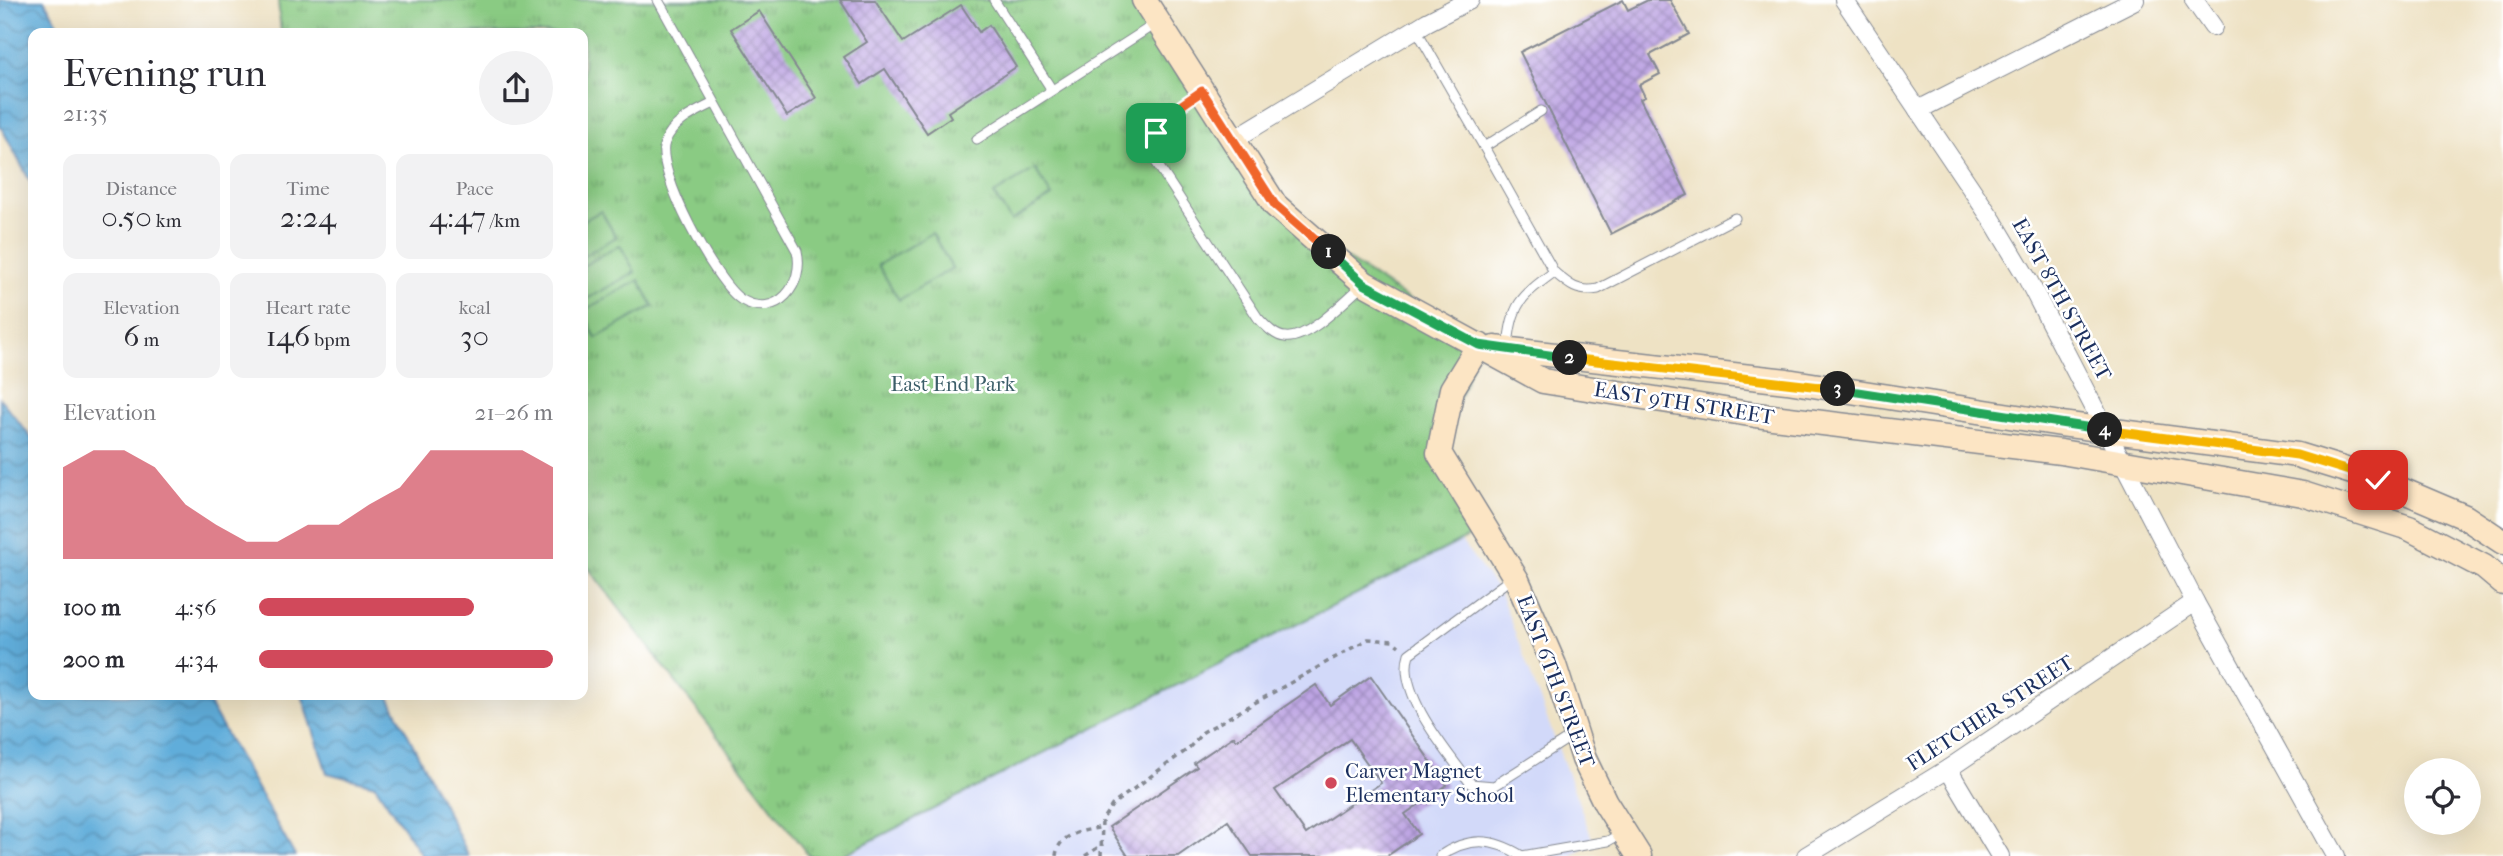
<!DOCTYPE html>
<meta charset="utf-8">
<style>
:root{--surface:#fff;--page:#f2f2f3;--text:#2b2b33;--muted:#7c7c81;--accent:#d1495b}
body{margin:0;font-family:"IM FELL French Canon",serif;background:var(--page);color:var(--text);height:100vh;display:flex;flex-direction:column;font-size:26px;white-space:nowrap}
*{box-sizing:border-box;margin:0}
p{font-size:23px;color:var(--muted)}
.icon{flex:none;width:38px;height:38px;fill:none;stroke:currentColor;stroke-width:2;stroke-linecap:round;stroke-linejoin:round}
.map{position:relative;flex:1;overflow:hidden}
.details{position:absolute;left:28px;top:28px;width:560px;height:672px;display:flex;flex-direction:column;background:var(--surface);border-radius:14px;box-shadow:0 7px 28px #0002}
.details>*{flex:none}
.tools{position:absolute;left:2404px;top:758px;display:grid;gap:14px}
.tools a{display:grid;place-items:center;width:77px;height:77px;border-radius:50%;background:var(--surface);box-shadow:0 7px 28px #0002;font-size:35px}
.pin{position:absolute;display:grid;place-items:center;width:60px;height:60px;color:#fff;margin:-30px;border-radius:14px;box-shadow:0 4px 10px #0006}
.km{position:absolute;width:35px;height:35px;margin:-18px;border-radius:50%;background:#222;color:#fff;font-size:19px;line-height:35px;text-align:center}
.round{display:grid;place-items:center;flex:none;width:74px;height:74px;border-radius:37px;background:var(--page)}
.head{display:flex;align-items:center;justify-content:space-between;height:119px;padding:0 35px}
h1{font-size:38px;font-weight:600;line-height:52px}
.stats{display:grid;grid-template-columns:repeat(3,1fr);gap:10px;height:119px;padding:7px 35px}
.stats div{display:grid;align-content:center;border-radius:14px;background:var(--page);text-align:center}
.stats b{font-size:30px;font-weight:600}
.stats small{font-size:19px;font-weight:400}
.stats p{font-size:19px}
.chart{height:196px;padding:14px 35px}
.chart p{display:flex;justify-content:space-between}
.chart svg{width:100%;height:126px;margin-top:7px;fill:var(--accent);opacity:.7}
ul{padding:0 35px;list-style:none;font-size:23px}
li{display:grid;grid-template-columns:112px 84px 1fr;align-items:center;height:52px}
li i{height:18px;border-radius:9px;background:var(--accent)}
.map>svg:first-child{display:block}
.built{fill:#d2d9f9}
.park{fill:url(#park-tufts);stroke:#527d70;stroke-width:2}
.garden{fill:#8acb83;stroke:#527d70;stroke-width:2}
.water{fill:url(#water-waves);stroke:#3e6e9c;stroke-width:2}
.building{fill:url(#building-cross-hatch);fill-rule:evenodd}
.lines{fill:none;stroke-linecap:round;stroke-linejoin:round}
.lane-casing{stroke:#848891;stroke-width:11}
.street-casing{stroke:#848891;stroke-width:20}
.secondary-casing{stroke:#848891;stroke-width:27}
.path{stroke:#848891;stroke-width:3.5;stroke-dasharray:5 5;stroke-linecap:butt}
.lane{stroke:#fff;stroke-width:9}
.street{stroke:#fff;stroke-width:18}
.secondary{stroke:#fce5c4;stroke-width:24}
.split-1-casing{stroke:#fff;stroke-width:14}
.split-2-casing{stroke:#fff;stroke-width:14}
.split-3-casing{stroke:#fff;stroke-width:14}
.split-4-casing{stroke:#fff;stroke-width:14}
.split-5-casing{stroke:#fff;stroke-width:14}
.split-1{stroke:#f0652b;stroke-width:9}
.split-2{stroke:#22a559;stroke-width:9}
.split-3{stroke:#f5b400;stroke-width:9}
.split-4{stroke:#22a559;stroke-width:9}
.split-5{stroke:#f5b400;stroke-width:9}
.poi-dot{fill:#d1495b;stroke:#fff;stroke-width:2.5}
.labels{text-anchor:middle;stroke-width:5;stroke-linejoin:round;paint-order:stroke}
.street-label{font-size:21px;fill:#1b2f5e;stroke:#fff}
.park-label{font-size:21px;fill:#3c5e69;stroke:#fff}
.poi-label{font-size:21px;fill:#1b2f5e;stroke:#fff;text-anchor:start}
</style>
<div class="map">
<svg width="2503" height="856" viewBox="0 0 2503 856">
<defs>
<pattern id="park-tufts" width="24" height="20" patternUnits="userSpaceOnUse" patternTransform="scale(1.75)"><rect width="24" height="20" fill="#8acb83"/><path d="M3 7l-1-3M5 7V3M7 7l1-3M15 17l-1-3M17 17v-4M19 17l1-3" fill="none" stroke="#70a56e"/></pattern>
<pattern id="water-waves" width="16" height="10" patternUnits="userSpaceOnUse" patternTransform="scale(1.75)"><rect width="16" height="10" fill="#61adda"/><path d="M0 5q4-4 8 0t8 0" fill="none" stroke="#4f8db4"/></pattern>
<pattern id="building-cross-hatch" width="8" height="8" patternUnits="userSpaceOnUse" patternTransform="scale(1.75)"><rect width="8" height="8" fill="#bda4e3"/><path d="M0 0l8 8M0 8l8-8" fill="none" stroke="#9986bb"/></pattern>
</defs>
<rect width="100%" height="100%" fill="#fff"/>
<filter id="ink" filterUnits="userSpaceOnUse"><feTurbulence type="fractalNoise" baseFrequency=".0143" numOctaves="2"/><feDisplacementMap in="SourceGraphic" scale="14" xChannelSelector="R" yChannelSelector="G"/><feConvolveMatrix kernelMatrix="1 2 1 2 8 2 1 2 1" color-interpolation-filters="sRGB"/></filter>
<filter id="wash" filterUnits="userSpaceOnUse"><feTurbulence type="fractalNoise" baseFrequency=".00686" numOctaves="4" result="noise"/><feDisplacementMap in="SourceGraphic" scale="28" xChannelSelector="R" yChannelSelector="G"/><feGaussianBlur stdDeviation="1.57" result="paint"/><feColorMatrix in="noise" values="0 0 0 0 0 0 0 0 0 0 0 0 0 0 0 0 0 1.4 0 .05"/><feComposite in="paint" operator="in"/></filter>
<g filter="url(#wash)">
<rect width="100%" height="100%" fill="#eee2c4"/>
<!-- built -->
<polygon class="built" points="1461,541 1500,593 1593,841 1571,856 841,856"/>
<!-- park -->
<polygon class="park" points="278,0 1142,0 1311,236 1479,345 1439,453 1486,528 841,856 809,856 583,561 583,33 281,33"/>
<!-- garden -->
<g class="garden">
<polygon points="1035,169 1052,196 1011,221 994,194"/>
<polygon points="601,211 616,237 583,256 583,221"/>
<polygon points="932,233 952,268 899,300 878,265"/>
<polygon points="620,245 635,272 583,301 583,266"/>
<polygon points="639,280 653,306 596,338 583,311"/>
</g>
<!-- water -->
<g class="water">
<polygon points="0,0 44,0 64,33 33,33 33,187 0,125"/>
<polygon points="0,398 33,440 33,695 204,695 295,856 0,856"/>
<polygon points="302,695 388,695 469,856 422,856 375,785 327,773"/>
</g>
<g id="blocks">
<!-- building -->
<g class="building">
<polygon points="840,0 875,0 903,42 961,5 979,32 989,25 1016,67 948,112 951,117 927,133 885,69 862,84 844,57 867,42"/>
<polygon points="1623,0 1628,10 1648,0 1670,0 1689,34 1650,55 1660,74 1639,85 1645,97 1640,99 1688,195 1611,234 1520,52"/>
<polygon points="759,11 816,98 787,116 731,29"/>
<path d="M1371,676L1447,785L1405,814L1419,834L1387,856H1252L1228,821L1178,856H1128L1109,827L1197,767L1194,763L1234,736L1236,740L1316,685L1330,705ZM1350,739L1381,783L1306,834L1275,790Z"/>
</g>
</g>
</g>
<g filter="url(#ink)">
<use href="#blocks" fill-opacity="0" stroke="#848891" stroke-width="2"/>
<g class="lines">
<defs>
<g id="lane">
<path d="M658,0L797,251C805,284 777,320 742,300C717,286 654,170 665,142C673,121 696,112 714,103"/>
<polyline points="994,0 1052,90"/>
<polyline points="1416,29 1484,147"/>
<path d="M1200,92C1176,108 1149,126 1154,159L1258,318C1265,325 1274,336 1285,337C1309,340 1345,300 1363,285"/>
<path d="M1541,111L1484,147L1554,272C1569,285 1578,293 1598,289L1735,218"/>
<polyline points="977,139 1158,22"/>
<path d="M1508,348C1511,305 1520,297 1554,272"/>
<path d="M1513,577L1409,654C1396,693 1448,753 1471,784L1494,786L1575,734"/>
<path d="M1440,856C1469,836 1493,838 1522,856"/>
<polyline points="1522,856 1608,841 1622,833"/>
</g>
<g id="street">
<polyline points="1844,0 1993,221 2027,278 2195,602 2336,856"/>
<polyline points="2194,0 2213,27"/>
<polyline points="1918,110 2135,0"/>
<polyline points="1233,140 1427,22 1470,0"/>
<polyline points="1948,769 2000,856"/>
<polyline points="1806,856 1948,769 2195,602"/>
</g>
<g id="secondary">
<polyline points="1144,0 1275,205 1364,283 1543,381 1756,415 2061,452 2303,494 2409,528 2484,567 2503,583"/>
<polyline points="1479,345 1452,389 1439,453 1517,580 1554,665 1584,759 1605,802 1639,856"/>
<polyline points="1494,348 1787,381 2061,424 2297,455 2378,480 2465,517 2503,542"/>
</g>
</defs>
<!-- lane casing -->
<use href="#lane" class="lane-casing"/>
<!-- street casing -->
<use href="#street" class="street-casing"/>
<!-- secondary casing -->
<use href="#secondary" class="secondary-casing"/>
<!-- path -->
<g class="path">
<path d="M1056,856C1058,833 1084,831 1103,827"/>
<polyline points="1085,856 1103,844"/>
<polyline points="1101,856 1102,820 1113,804 1188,749 1203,732 1368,639 1393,641 1399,646"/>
</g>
<!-- lane -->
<use href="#lane" class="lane"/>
<!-- street -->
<use href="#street" class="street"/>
<!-- secondary -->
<use href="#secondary" class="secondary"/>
</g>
</g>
<g class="lines" filter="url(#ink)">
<defs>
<polyline id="split-1" points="1156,133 1176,109 1202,91 1275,205 1329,252"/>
<polyline id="split-2" points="1329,252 1364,284 1479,345 1570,358"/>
<polyline id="split-3" points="1570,358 1838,389"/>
<polyline id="split-4" points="1838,389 2105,430"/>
<polyline id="split-5" points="2105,430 2297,455 2378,480"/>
</defs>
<!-- split-1 casing -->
<use href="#split-1" class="split-1-casing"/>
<!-- split-2 casing -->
<use href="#split-2" class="split-2-casing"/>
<!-- split-3 casing -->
<use href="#split-3" class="split-3-casing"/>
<!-- split-4 casing -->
<use href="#split-4" class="split-4-casing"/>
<!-- split-5 casing -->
<use href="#split-5" class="split-5-casing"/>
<!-- split-1 -->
<use href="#split-1" class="split-1"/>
<!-- split-2 -->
<use href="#split-2" class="split-2"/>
<!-- split-3 -->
<use href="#split-3" class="split-3"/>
<!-- split-4 -->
<use href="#split-4" class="split-4"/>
<!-- split-5 -->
<use href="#split-5" class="split-5"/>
</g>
<!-- markers -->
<circle class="poi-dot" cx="1331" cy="783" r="7"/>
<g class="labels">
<!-- street labels -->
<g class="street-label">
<text transform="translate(2062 299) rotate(61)" y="7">EAST 8TH STREET</text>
<text transform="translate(1684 403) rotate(9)" y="7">EAST 9TH STREET</text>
<text transform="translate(1556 681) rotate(69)" y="7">EAST 6TH STREET</text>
<text transform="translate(1990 713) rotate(-33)" y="7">FLETCHER STREET</text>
</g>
<!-- park labels -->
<g class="park-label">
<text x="953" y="391">East End Park</text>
</g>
<!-- poi labels -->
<g class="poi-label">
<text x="1345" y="778">Carver Magnet<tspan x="1345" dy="24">Elementary School</tspan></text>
</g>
</g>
</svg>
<div class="tools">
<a><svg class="icon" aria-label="locate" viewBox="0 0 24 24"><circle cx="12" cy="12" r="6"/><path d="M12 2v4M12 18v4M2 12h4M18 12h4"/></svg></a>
</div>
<div class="pin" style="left:1156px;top:133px;background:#1e9e55"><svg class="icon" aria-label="arrive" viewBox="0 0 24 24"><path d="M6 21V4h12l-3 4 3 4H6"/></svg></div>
<div class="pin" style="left:2378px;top:480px;background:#d93025"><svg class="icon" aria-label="check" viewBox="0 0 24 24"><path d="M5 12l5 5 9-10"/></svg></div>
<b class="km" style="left:1329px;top:252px">1</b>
<b class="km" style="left:1570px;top:358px">2</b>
<b class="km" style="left:1838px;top:389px">3</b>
<b class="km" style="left:2105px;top:430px">4</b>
<section class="details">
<div class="head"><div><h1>Evening run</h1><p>21:35</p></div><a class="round"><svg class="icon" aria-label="share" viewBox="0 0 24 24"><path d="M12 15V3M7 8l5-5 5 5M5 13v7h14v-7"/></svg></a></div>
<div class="stats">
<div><p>Distance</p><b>0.50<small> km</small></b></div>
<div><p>Time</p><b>2:24</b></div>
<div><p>Pace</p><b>4:47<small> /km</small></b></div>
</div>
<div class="stats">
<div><p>Elevation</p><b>6<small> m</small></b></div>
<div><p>Heart rate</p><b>146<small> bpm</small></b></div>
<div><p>kcal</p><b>30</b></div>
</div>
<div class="chart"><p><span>Elevation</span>21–26 m</p>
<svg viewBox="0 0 160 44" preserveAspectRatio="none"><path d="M0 44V12L10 6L20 6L30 12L40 25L50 32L60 38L70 38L80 32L90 32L100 25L110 19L120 6L130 6L140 6L150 6L160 12V44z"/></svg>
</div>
<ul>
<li><b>100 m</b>4:56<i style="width:73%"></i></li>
<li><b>200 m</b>4:34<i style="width:100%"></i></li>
</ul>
</section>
</div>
